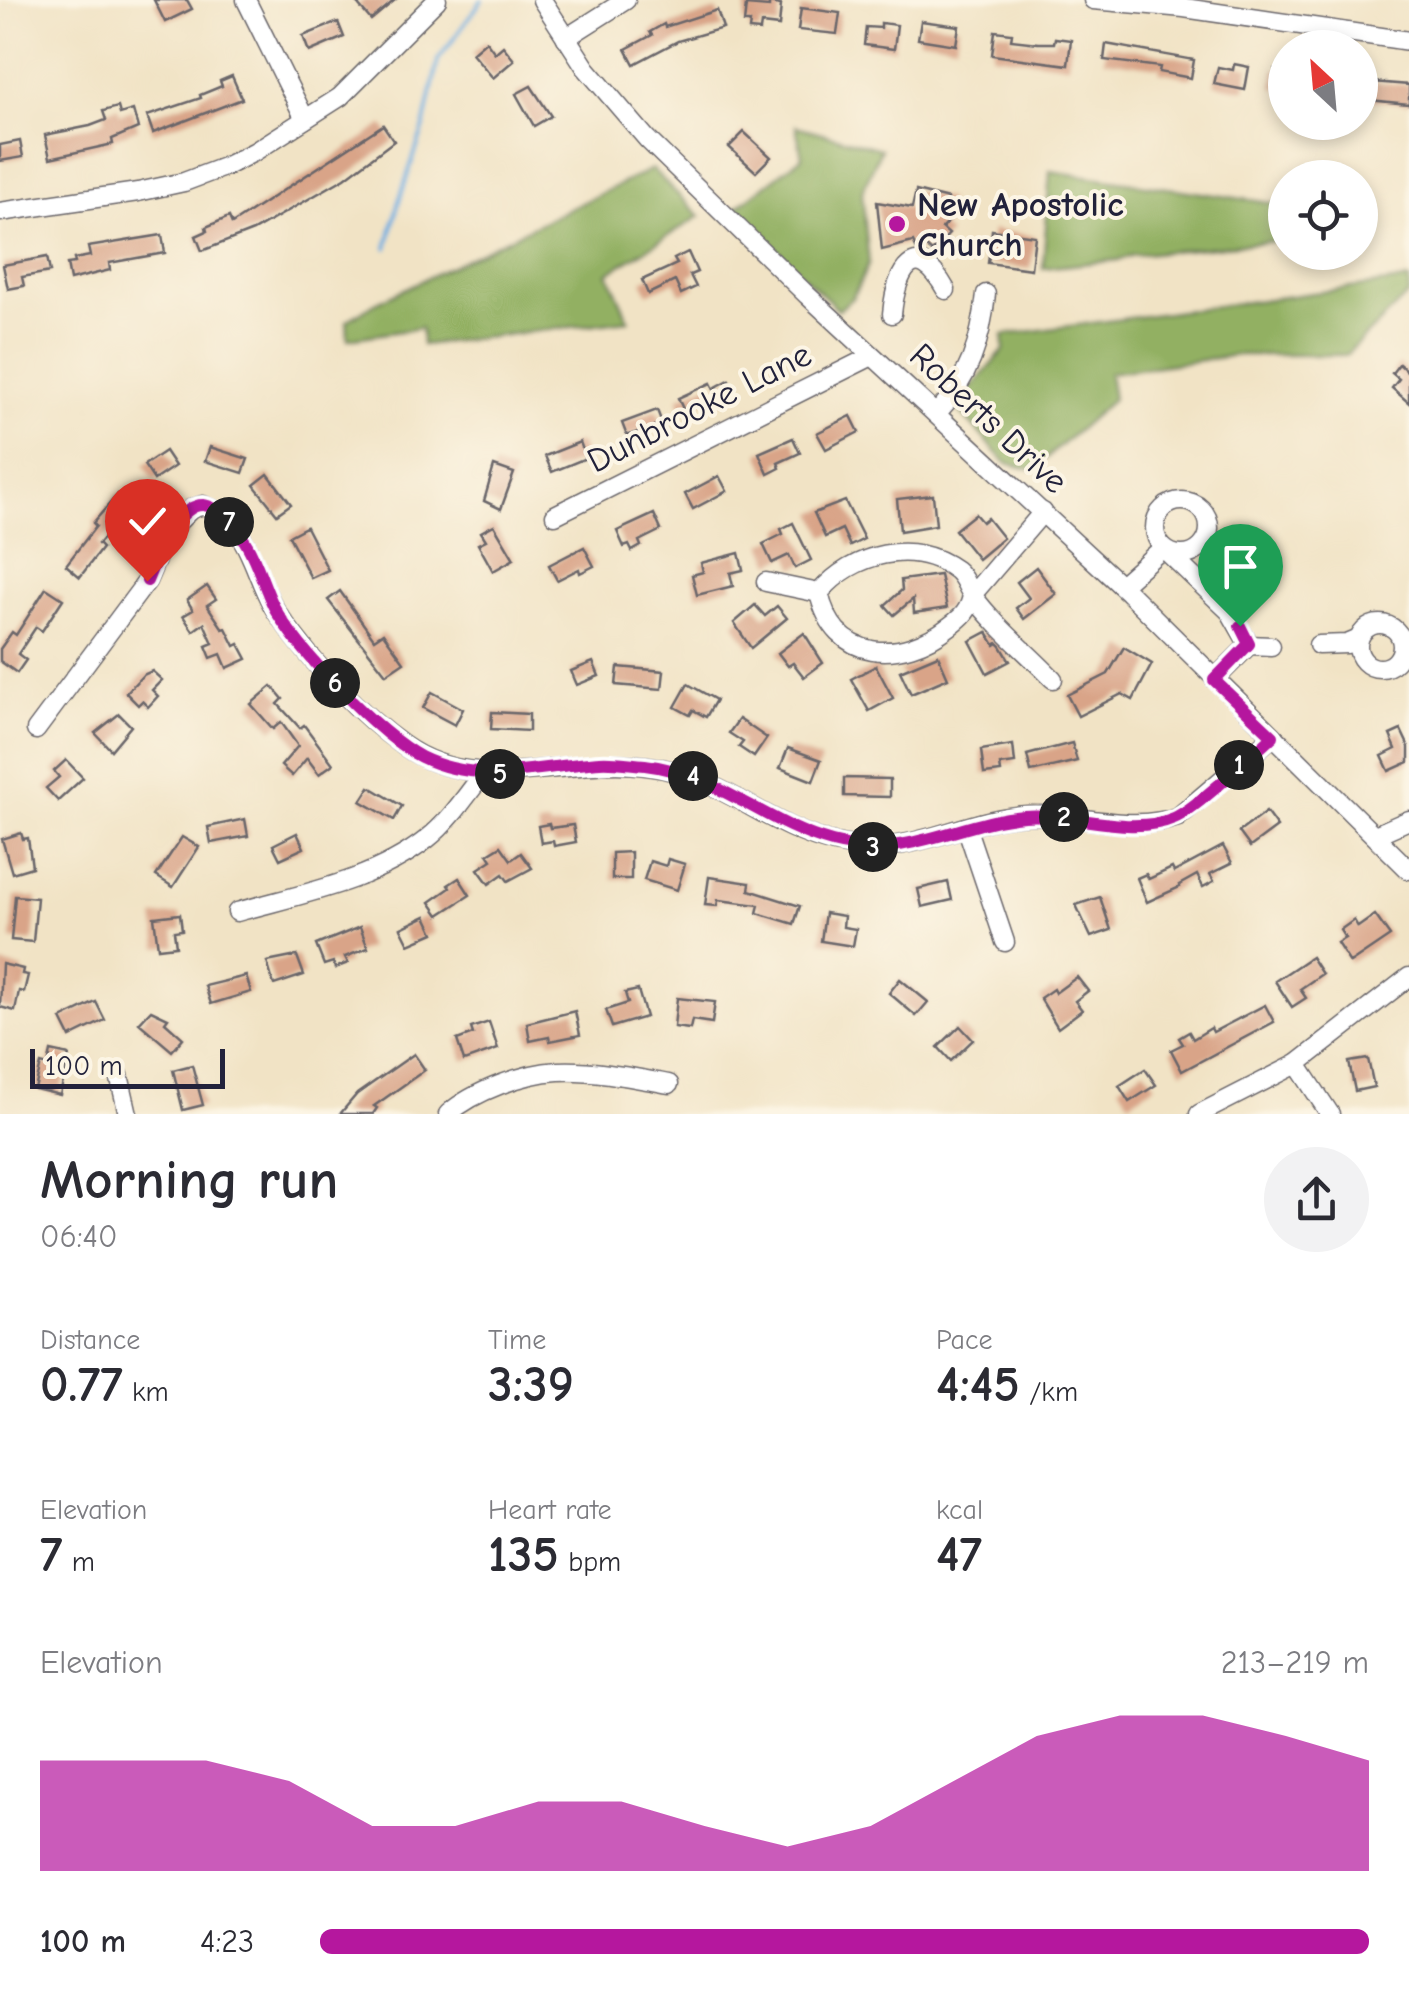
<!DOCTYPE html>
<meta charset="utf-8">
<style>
:root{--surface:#fff;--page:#f2f2f3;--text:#2b2b33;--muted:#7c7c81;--accent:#b5179e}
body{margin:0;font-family:"Comic Neue",sans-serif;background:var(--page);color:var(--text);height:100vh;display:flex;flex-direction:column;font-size:38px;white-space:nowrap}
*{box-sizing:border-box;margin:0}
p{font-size:32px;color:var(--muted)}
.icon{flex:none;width:55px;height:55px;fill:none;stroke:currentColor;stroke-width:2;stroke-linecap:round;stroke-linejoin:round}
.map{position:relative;height:1114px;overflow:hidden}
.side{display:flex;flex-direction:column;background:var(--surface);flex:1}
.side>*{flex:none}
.needle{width:65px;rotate:334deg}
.buttons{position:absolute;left:1268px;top:30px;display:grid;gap:20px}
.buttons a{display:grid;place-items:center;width:110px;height:110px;border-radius:50%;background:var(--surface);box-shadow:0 5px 15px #0003;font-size:50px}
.scale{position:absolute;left:30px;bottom:25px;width:195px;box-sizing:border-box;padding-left:10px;border:5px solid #22223b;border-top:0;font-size:28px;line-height:35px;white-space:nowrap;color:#22223b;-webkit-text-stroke:8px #fcf5e5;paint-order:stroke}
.pin{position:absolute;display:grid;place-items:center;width:85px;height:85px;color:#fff;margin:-102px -42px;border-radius:50% 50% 50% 0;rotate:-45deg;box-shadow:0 0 10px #0007}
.pin .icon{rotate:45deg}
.km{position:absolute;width:50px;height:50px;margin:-25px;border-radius:50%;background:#222;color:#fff;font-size:28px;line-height:50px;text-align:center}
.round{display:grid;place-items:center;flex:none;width:105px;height:105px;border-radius:52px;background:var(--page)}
.headline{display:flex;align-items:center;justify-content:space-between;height:170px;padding:0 40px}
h1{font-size:55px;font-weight:600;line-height:75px}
.stats{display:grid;grid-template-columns:repeat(3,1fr);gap:15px;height:170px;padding:10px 40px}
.stats div{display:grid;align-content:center}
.stats b{font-size:50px;font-weight:600}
.stats small{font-size:28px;font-weight:400}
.stats p{font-size:28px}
.chart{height:280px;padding:20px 40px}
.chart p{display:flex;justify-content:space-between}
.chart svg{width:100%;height:180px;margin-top:10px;fill:var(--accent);opacity:.7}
ul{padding:0 40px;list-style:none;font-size:32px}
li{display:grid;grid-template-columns:160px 120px 1fr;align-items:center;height:75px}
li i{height:25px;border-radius:12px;background:var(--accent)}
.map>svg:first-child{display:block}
.forest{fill:#92b062;stroke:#5a694e;stroke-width:2.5}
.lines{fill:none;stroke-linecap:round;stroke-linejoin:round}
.stream{stroke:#6eaee1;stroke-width:4}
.building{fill:#d9a488}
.minor-casing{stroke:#6a666b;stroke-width:21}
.minor{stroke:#fff;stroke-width:18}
.route-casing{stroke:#fff;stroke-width:20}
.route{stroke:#b5179e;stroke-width:12}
.poi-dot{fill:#b5179e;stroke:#fcf5e5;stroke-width:4}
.labels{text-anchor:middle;stroke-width:8;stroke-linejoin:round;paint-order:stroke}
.poi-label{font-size:35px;font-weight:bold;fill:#22223b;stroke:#fcf5e5;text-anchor:start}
.street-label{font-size:35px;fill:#22223b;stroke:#fcf5e5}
</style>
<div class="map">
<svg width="1409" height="1114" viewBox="0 0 1409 1114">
<rect width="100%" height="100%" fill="#fcf5e5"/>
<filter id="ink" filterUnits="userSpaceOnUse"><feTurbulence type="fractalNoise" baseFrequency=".01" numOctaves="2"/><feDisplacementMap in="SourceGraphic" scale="20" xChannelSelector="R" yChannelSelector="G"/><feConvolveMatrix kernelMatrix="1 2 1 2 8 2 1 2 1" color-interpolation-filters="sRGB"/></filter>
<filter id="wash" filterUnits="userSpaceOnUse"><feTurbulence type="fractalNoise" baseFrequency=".0048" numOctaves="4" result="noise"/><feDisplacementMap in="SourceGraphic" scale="40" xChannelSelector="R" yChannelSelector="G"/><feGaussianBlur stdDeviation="2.25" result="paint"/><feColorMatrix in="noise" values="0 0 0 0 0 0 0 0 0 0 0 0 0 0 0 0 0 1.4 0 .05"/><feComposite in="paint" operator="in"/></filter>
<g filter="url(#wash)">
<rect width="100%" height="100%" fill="#f1e3c5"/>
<!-- forest -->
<g class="forest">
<polygon points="796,126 881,149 862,192 869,263 853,297 839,310 733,210 802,157"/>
<polygon points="652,169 700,216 608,273 629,320 422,345 421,328 348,339 347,321 375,303"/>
<polygon points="1050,171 1285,205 1285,240 1133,255 1118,260 1043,268"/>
<polygon points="1409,280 1409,294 1346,355 1238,355 1109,373 1113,399 1033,470 1006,463 955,406 1004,350 1003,335"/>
</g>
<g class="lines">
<!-- stream -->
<polyline class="stream" points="387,248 398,204 425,124 438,60 482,0"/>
</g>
<g id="blocks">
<!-- building -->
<g class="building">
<polygon points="154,0 187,0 192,9 165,22"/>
<polygon points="364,0 395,0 371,20 358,5"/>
<polygon points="769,3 781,5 779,26 761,24 760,31 749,30 750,23 744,23 746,5 769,7"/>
<polygon points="801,8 840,13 837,34 798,30"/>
<polygon points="717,10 723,28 678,41 634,64 626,49 652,35 650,32 664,24 665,27"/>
<polygon points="921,21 959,26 956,45 918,39"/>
<polygon points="338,22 344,37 309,52 303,36"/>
<polygon points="881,23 897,25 894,49 864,45 866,27 881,28"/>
<polygon points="995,31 1012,33 1011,40 1038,43 1054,43 1055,38 1071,40 1068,65 992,55"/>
<polygon points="486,41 495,53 503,46 514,60 493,78 472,53"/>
<polygon points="1106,44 1194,60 1191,78 1159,72 1160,67 1104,60"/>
<polygon points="1234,64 1249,67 1245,90 1214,84 1218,67 1233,70"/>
<polygon points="1275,69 1285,70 1285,90 1273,88"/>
<polygon points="232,76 242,99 153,133 147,116 201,98 200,95 222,86 220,81"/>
<polygon points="1360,81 1409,85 1409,104 1360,99"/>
<polygon points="531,86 551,116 534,126 516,94"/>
<polygon points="118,107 120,114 133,110 138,128 112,139 113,144 50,158 45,135 90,126 106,120 103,111"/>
<polygon points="383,125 394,141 345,178 253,231 202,251 196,236 207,231 206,227 229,217 232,224"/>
<polygon points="744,132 771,157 756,172 729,147"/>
<polygon points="20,141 23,157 0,161 0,145"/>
<polygon points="916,191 948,199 944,216 951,219 942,228 949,234 932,252 925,246 917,250 913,242 882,250 877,202 912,208"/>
<polygon points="992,230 1035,236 1031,269 988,263"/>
<polygon points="162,235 165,253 109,263 110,270 70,280 67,264 75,263 74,259 90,256 88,247"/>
<polygon points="688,252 697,272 690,275 696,287 681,294 675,281 648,294 642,280 677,264 674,259"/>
<polygon points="47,257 50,272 22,277 24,286 8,289 3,265"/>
<polygon points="1399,364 1407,371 1409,368 1409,403 1392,388 1399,379 1392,373"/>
<polygon points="729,380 736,396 723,403 716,387"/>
<polygon points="711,383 717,395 684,411 678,398"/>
<polygon points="657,410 662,423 627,436 622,423"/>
<polygon points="851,416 859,432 826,449 817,433"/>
<polygon points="793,438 800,453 778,463 780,468 768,474 759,453"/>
<polygon points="580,442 586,458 552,472 545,456"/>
<polygon points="210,447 248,459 243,473 205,461"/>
<polygon points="165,451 175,466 154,480 144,465"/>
<polygon points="494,466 514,473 501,509 484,501"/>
<polygon points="268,474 291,504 277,514 254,485"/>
<polygon points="719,476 727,491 693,509 685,494"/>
<polygon points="118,494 132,506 98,544 102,548 80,577 66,565 96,526 93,523"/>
<polygon points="933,495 936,525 900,531 897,499"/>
<polygon points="845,501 864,539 850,546 842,529 825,537 814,513"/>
<polygon points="654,514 661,530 639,541 641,546 632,551 629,545 624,547 617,531"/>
<polygon points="975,514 982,522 987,518 1003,538 978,559 955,530"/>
<polygon points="793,523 811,560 795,568 789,555 772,563 763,544 783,534 781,529"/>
<polygon points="494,525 514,559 493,571 478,544 486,540 481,532"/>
<polygon points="306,527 328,570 311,578 289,536"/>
<polygon points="584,547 594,566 580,573 579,569 557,580 549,565"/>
<polygon points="739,553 743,570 730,573 733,586 697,595 692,575 703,572 701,563"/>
<polygon points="1036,567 1056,594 1024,619 1016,608 1029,598 1017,582"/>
<polygon points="940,575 947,608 914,613 913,599 894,615 885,605 902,590 901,580"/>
<polygon points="207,586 216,599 207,605 223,629 226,628 235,646 239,644 247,659 227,668 221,654 211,658 206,646 213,643 204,623 193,631 183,616 193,610 187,600"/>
<polygon points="46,588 63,599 42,631 36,627 18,654 26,660 17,673 0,661 0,649 12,632 16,635"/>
<polygon points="340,591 374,639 383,633 404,662 386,674 328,600"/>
<polygon points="755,605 765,616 777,606 787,618 751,648 734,623"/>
<polygon points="987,632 995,645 998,643 1001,646 1010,661 987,673 970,641"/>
<polygon points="804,633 823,663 804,677 793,663 788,666 778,653"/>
<polygon points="1124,647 1152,664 1133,700 1122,694 1078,716 1067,695 1108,674"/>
<polygon points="938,655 948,678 911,694 900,671"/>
<polygon points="593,662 599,676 577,685 571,671"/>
<polygon points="876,666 893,698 869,711 851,679"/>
<polygon points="618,667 664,671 662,689 616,685"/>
<polygon points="152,671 162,680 152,690 158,696 148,707 142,701 138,705 126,693 143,675"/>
<polygon points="688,684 716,700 706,717 693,710 690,715 675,707"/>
<polygon points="272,686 283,699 278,704 300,728 304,725 333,764 319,774 307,758 292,776 281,766 298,746 281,722 273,729 251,704"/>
<polygon points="432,692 463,709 455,725 423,708"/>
<polygon points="492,712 529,714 529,731 491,729"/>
<polygon points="119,714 131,726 111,750 95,733"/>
<polygon points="739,719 767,738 754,757 739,747 743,742 729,733"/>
<polygon points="1401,730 1409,747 1409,762 1389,771 1382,756 1396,749 1390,735"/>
<polygon points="1072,743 1077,761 1031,772 1027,755"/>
<polygon points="1013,745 1015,763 1000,765 1001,772 984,774 981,750"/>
<polygon points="788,748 821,760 813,781 780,768"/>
<polygon points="66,760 83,778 58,801 46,788 59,777 54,771"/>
<polygon points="844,778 890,779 890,797 844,796"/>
<polygon points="370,787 402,806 394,820 361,801"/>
<polygon points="1266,812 1277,827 1250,847 1239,832"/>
<polygon points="245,819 248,836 211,843 208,827"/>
<polygon points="549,824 550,828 573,825 576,842 554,846 553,841 541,843 538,826"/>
<polygon points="21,833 23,839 28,838 32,867 12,873 2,839"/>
<polygon points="297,833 304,848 280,859 273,845"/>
<polygon points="182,837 199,847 173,887 156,876"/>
<polygon points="501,846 511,860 521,853 532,868 508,881 503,874 489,884 478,869 492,860 488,854"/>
<polygon points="1223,846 1232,863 1210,874 1214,881 1203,887 1197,875 1179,885 1180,887 1147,902 1137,878 1146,874 1149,879 1172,868 1174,872"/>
<polygon points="631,852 631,879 612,879 612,853"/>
<polygon points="668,859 685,864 677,890 644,880 650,861 666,866"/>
<polygon points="709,877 750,883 749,890 800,906 794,924 757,913 759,905 718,900 717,906 705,905"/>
<polygon points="459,878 470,895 439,915 430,902 450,888 448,885"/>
<polygon points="948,882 952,900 922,907 918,889"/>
<polygon points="15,896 37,898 33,942 11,940"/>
<polygon points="1100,897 1111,930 1091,937 1076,905"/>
<polygon points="825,913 844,916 843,927 856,929 853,946 821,941"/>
<polygon points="180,914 182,930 174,931 176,946 158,948 154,917"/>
<polygon points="1375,915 1390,936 1350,963 1337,943 1345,938 1340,930 1354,920 1358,927"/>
<polygon points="426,916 434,933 409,944 401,928"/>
<polygon points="360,927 368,948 345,957 348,963 335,968 333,962 324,965 316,945"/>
<polygon points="297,956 304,975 274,985 267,962"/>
<polygon points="1311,957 1322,974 1300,989 1306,998 1292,1007 1275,981"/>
<polygon points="2,964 23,969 22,974 28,975 24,992 19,991 15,1011 0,1007"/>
<polygon points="246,976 251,992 211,1004 205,986"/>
<polygon points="1077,977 1088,991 1075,1001 1082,1010 1058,1028 1040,998 1053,989 1055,993"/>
<polygon points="900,979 928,1002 916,1016 889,993"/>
<polygon points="638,990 646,1017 612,1027 606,1010 628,1003 625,993"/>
<polygon points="677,998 715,1002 712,1023 692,1020 690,1029 674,1027"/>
<polygon points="96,1002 105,1020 70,1037 61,1019"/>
<polygon points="1265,1005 1274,1022 1182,1071 1171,1050 1183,1044 1179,1038 1189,1032 1193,1039 1211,1028 1213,1032"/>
<polygon points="151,1010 168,1018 165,1022 183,1038 172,1051 139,1023"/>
<polygon points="575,1011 580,1035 550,1041 549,1037 530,1041 527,1023"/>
<polygon points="489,1022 498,1049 464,1061 457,1040 473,1034 471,1028"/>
<polygon points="960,1026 973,1040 951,1061 938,1047"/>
<polygon points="51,1051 69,1055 60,1095 35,1089 41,1064 48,1066"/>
<polygon points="414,1054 425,1070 374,1106 377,1108 373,1114 340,1114 357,1094"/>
<polygon points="1368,1059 1374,1087 1355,1091 1349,1062"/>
<polygon points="192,1065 203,1105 183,1110 173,1070"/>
<polygon points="1145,1069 1156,1085 1129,1102 1119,1086"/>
</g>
</g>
</g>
<g filter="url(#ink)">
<use href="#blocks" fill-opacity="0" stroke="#6a666b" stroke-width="2.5"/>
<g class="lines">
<defs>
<g id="minor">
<polyline points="246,0 305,119"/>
<polyline points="542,0 586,68 647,139 807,295 1128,592 1409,870"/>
<polyline points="1093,0 1184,8 1409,41"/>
<polyline points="566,38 626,0"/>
<polyline points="0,212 138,192 184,182 224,167 254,152 340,97 437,0"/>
<path d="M892,314C896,272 915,235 946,290"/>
<path d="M936,414C969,379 981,342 986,294"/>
<circle cx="1182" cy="528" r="27"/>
<path d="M1043,512L972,595C970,610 962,617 950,626C901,664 835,663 819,593C853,553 913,538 956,570C965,577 966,587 973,596C995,626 1027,652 1053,679"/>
<polyline points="555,515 872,356"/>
<polyline points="766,582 819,593"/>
<polyline points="1121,585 1163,548 1230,612 1249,645"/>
<circle cx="1380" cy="646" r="22"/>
<polyline points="1318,645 1347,644 1359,639"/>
<polyline points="1215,679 1249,645 1271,646"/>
<path d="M36,730L147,581L161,548L177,523L191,509L203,505C252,523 252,577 278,614C312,662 355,711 403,745C477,798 565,755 647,766C721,775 766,827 835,843C911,860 960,818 1028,815C1079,813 1129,833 1178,817L1273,736"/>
<polyline points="967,829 1005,942"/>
<polyline points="1375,835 1409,820"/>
<path d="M237,912C301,894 374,881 427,839C449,822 466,796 483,774"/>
<polyline points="1297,1064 1330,1114"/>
<polyline points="119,1075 128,1114"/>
<path d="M448,1114C474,1091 524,1073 558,1071C591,1069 636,1078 669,1084"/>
<polyline points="1199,1114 1297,1064 1409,977"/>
</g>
</defs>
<!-- minor casing -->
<use href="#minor" class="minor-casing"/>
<!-- minor -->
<use href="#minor" class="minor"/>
</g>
</g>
<g class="lines" filter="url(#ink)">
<defs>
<path id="route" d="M147,581C155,561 177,504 203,505C219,506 240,532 247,545C258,564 264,587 274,607C295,648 381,737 421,757C480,786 539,766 600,762C614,761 630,764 645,765C715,773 765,824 832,842C903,861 958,822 1024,816C1072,812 1130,837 1174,818C1196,809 1252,755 1273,736L1214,680L1249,644L1240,626"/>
</defs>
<!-- route casing -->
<use href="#route" class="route-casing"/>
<!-- route -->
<use href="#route" class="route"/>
</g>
<!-- markers -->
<circle class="poi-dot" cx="897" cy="224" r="10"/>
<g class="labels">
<!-- poi labels -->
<g class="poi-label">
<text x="917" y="216">New Apostolic<tspan x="917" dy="40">Church</tspan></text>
</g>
<!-- street labels -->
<g class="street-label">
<text transform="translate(699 407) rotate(-27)" y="12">Dunbrooke Lane</text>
<text transform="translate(989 418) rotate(43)" y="12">Roberts Drive</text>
</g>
</g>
</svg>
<div class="buttons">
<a><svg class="needle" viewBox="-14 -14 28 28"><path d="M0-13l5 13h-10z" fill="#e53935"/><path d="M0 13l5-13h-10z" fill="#7c7c81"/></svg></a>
<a><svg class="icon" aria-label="locate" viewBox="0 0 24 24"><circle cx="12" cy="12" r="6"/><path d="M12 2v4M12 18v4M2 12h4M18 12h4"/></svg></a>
</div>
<div class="scale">100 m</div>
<div class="pin" style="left:1240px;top:626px;background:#1e9e55"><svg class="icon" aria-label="arrive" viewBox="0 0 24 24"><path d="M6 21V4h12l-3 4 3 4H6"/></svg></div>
<div class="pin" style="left:147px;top:581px;background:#d93025"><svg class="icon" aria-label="check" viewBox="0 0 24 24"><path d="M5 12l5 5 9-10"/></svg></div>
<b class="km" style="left:1239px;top:765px">1</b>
<b class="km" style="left:1064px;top:817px">2</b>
<b class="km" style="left:873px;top:847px">3</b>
<b class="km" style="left:693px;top:776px">4</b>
<b class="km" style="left:500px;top:774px">5</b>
<b class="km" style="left:335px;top:683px">6</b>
<b class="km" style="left:229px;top:522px">7</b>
</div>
<section class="side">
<div class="headline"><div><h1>Morning run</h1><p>06:40</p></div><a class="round"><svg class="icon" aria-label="share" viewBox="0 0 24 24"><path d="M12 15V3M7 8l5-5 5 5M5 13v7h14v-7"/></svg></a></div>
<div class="stats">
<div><p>Distance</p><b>0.77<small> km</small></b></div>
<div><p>Time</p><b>3:39</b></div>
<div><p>Pace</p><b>4:45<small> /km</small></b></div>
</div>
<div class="stats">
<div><p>Elevation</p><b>7<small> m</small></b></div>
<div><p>Heart rate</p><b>135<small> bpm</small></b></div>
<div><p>kcal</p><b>47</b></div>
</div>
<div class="chart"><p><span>Elevation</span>213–219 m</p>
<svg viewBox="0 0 160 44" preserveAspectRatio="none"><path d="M0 44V17L10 17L20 17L30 22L40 33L50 33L60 27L70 27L80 33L90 38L100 33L110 22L120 11L130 6L140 6L150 11L160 17V44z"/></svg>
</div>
<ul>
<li><b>100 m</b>4:23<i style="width:100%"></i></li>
</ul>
</section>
